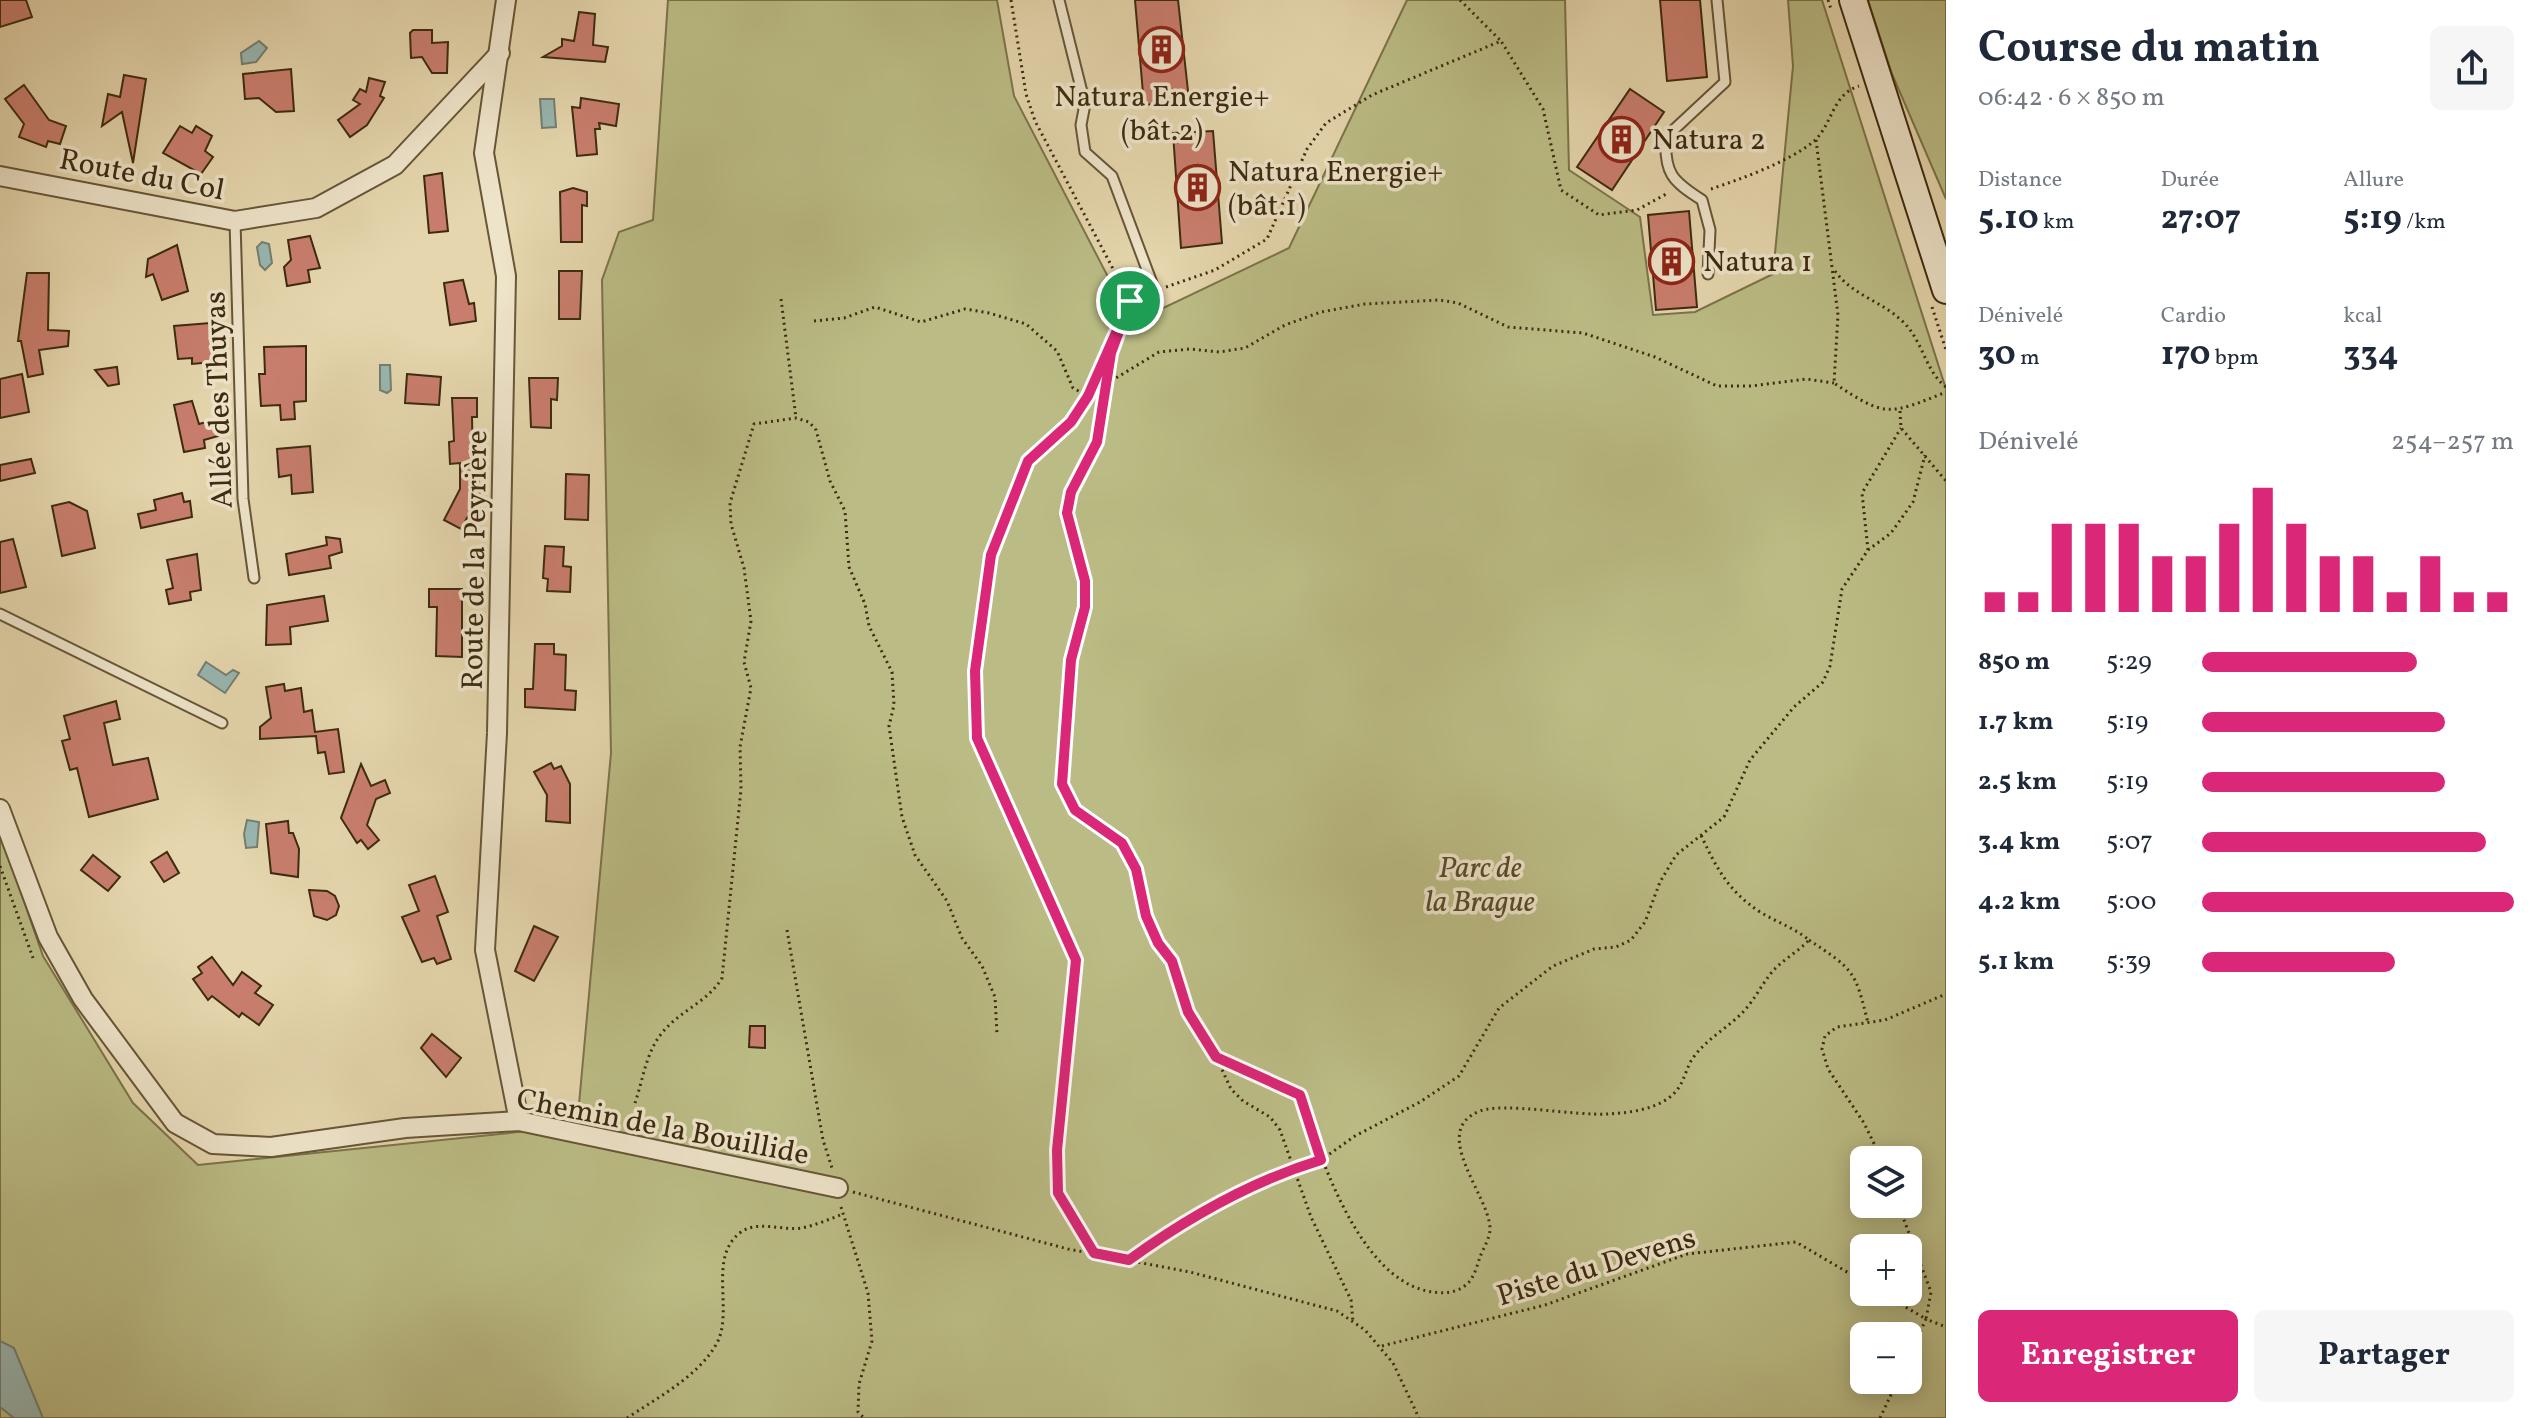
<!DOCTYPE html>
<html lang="fr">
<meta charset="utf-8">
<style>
:root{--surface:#fff;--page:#f6f6f7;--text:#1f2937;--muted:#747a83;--accent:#db2777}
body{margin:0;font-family:Vollkorn,serif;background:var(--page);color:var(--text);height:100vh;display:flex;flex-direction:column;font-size:30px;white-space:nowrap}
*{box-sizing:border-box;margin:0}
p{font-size:26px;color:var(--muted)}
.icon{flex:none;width:44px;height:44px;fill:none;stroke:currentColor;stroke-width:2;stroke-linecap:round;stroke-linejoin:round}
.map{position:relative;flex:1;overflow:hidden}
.side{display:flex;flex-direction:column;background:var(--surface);width:600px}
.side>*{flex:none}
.buttons{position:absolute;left:1850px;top:1146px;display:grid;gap:16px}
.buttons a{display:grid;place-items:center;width:72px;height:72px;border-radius:12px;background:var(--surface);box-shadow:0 4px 20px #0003;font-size:40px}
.pin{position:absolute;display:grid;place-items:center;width:68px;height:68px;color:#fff;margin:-34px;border:4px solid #fff;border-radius:50%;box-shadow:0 2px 8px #0007}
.round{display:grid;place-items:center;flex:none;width:84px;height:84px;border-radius:12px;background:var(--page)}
.headline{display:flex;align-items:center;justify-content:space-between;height:136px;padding:0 32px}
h1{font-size:44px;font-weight:700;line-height:60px}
.figures{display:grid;grid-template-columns:repeat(3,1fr);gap:12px;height:136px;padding:8px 32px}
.figures div{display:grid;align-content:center}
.figures b{font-size:34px;font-weight:700}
.figures small{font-size:22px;font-weight:400}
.figures p{font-size:22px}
.chart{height:224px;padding:16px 32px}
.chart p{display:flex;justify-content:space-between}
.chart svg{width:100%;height:144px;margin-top:8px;stroke:var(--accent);stroke-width:6}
.action{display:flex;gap:16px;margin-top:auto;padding:16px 32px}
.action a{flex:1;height:92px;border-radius:12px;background:var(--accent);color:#fff;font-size:32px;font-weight:700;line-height:92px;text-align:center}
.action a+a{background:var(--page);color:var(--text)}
ul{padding:0 32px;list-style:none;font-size:26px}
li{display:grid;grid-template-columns:128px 96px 1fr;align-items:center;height:60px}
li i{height:20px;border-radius:10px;background:var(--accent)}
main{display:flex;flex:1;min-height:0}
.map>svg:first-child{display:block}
.green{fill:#bbbc85;stroke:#7c744a;stroke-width:2;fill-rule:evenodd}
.water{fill:#98b7b2;stroke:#747f71;stroke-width:2}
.building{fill:#c97e6d;stroke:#3d2b10;stroke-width:2}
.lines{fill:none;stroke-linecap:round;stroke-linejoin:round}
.service-casing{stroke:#675637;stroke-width:13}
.minor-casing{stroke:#675637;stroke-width:22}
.secondary-casing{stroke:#3d2b10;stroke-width:30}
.path{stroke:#3d2b10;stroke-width:3;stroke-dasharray:2 4;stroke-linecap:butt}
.service{stroke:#eee4ca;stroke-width:9}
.minor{stroke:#eee4ca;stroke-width:18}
.secondary{stroke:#eee4ca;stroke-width:26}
.route-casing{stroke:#fff;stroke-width:16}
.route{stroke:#db2777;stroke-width:10}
.labels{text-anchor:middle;stroke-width:7;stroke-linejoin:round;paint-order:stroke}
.poi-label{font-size:30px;fill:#3d2b10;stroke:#eee4ca;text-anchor:start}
.street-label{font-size:30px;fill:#3d2b10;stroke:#eee4ca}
.park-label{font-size:30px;font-style:italic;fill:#564827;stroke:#eee4ca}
</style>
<main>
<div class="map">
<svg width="1946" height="1418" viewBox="0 0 1946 1418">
<rect width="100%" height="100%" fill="#e5d6ad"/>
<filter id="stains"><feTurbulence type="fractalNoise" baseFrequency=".0025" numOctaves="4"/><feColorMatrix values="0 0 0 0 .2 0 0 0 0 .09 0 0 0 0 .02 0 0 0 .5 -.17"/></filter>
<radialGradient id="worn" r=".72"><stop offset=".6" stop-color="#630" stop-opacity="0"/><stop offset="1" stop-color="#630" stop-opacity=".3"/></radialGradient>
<!-- green -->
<g class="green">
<path d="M668,0H997L1014,96L1132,323L1289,248L1407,0H1565L1569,170L1640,217L1653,315L1695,312L1773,274L1793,66L1788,0H1822L1946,389V1418H0V832L43,956L133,1103L198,1165L577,1126L611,753L602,280L619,232L653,220ZM1864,1160H1908V1204H1864ZM1864,1248H1908V1292H1864ZM1864,1336H1908V1380H1864Z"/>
<polygon points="1868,0 1946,0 1946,199 1892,74"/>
</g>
<!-- water -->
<g class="water">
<polygon points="259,41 267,48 256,62 242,64 241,53"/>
<polygon points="554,99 556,127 542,128 540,99"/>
<polygon points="262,242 269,244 272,263 265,270 260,265 257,247"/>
<polygon points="380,365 390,365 391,390 387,393 380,390"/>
<polygon points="206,662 226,675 233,670 239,673 225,693 198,675"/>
<polygon points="247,820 259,822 257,847 246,848 244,834"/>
<polygon points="0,1341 14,1348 43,1418 14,1418 0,1407"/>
</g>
<!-- building -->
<g class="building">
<polygon points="0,0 26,0 32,17 0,27"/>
<polygon points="1135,0 1178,0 1189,100 1144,105"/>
<polygon points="1660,0 1700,0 1707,77 1667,81"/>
<polygon points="579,12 595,14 593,45 608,47 605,62 543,57 562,46 562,39 574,41"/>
<polygon points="413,30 432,30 432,43 448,42 447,73 432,73 422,57 411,58 410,33"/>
<polygon points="291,69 294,111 276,112 259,98 245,99 243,74"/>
<polygon points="124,75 146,79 133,163 122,112 102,126 108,94 120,97"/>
<polygon points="369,78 385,82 380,96 384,98 367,125 350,137 338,120 360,104 353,100 360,89 366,92"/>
<polygon points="24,85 49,120 66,126 60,144 48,141 46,147 19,137 24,124 5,99"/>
<polygon points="1630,89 1664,112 1612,190 1577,167"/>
<polygon points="581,98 619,104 616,126 599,123 600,129 595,129 597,154 577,156 572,107 580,108"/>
<polygon points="180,126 192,133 196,126 212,136 205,151 213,157 201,174 163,153"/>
<polygon points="1213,131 1222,243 1181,248 1173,133"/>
<polygon points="442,173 448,231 429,233 424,176"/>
<polygon points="573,188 587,192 587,206 582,205 582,242 561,242 560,192"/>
<polygon points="1689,211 1697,307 1656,310 1648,215"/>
<polygon points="310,236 320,268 308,270 310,282 287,286 284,267 291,260 288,240"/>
<polygon points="177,245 188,291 162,300 153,274 146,277 148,259"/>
<polygon points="559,271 582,271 580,319 559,319"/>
<polygon points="27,273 49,273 48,330 69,331 68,346 39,350 43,374 28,377 21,341 18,341"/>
<polygon points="463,280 469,304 474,303 476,321 450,325 444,283"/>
<polygon points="210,323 210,331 218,340 213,362 192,364 192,358 178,359 174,326"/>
<polygon points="306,346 306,401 294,402 295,419 281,420 280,405 261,406 259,374 265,374 264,347"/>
<polygon points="117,367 119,384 108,386 95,370"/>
<polygon points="22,374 29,412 0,418 0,379"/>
<polygon points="407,374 441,377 439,405 405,403"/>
<polygon points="529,378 558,378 557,400 551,399 551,428 531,427"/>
<polygon points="452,398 477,398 477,417 472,417 473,462 478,462 480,508 474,505 461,529 444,520 460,489 460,463 450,464 449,442 454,441"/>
<polygon points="192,401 199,424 214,420 218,436 204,440 205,448 184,452 174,405"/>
<polygon points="310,446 313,492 292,494 291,475 279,477 277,449"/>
<polygon points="31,459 35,473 0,481 0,465"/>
<polygon points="566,474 589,475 588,520 565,519"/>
<polygon points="182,493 184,502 190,501 192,517 141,528 138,514 156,510 154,500"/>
<polygon points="69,502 87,511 95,548 62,556 52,506"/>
<polygon points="326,537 340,539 342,552 329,556 331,568 289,575 286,554 327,545"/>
<polygon points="13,539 26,587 0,593 0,542"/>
<polygon points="545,546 564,547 563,566 571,567 570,592 547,591 548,579 543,578"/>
<polygon points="197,554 201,590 190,592 191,600 169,604 166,590 173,588 167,560"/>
<polygon points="429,589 462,589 462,657 436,656 437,607 429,607"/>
<polygon points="324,596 328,621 290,627 291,644 266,645 267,605"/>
<polygon points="535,644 554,644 554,654 566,655 565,690 576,691 575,710 525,707 525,689 533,689"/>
<polygon points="284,684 285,691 301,688 304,712 312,710 315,732 338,729 344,772 329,774 325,752 318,753 316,736 260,739 260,727 271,718 266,687"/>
<polygon points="116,701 120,719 104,723 113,765 148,758 158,799 89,817 77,768 70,770 62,741 70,739 64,716"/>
<polygon points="551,763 554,769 561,766 570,784 570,823 546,821 547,795 534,772"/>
<polygon points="361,764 371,786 385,780 390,793 376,799 367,825 379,840 368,849 361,840 357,843 341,818"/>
<polygon points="288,821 289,833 293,833 299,849 298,877 271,873 266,824"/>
<polygon points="167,852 179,873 164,882 151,862"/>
<polygon points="93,855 120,877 108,891 81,870"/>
<polygon points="435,876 448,912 437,916 451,959 437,964 434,958 422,962 402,917 419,911 409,885"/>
<polygon points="309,890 327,891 335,896 339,906 336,915 327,920 314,916"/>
<polygon points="534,926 558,937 534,981 515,971"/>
<polygon points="212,957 233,985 242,972 261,986 255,993 273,1005 259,1025 242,1013 239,1017 212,996 208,1000 193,979 202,973 198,967"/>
<polygon points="750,1026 765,1026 765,1048 749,1047"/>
<polygon points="432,1034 461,1058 446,1077 421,1048"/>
</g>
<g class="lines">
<defs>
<g id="service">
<polyline points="1059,0 1085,104 1081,125 1085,152 1112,176 1155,291"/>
<polyline points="235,221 243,499 254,578"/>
<path d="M1708,274L1710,230L1702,200C1672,181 1664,173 1666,137L1725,82L1717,0"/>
<polyline points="0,614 222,723"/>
</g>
<g id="minor">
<polyline points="506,0 484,153 506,276 497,733 485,950 519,1121"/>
<polyline points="0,176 235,221 316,208 395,165 500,53"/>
<polyline points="0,809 48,937 83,999 175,1123 213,1144 271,1147 405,1128 519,1121 838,1188"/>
</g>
<polyline id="secondary" points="1853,0 1946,290"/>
</defs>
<!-- service casing -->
<use href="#service" class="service-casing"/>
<!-- minor casing -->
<use href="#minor" class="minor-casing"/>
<!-- secondary casing -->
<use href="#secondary" class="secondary-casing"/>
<!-- path -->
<g class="path">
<polyline points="1011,0 1026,94 1035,121 1130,301"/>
<polyline points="1460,0 1501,41"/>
<polyline points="1828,0 1831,9"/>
<path d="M1816,140L1838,315L1834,383C1886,418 1889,415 1946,392"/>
<path d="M1711,189C1741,179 1788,162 1813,142C1833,125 1831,95 1859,86"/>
<path d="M1835,271C1852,295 1881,301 1901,320C1923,339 1924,370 1946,387"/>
<polyline points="1166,287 1215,270 1267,239 1307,149 1326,123 1372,95 1501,41 1543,109 1561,190 1599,215 1637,210 1668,193"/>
<polyline points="781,299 796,418"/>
<path d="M1130,301L1111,353L1097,442L1071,492L1067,513L1085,581V607L1071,660L1062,784L1075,810L1122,843L1136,869L1146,916L1172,961L1188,1012L1216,1057L1300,1095C1319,1154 1358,1276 1427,1291C1441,1294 1456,1294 1467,1284C1474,1278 1477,1266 1480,1257C1483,1249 1490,1238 1490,1229C1490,1196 1428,1131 1480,1111C1503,1102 1576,1116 1607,1114C1628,1113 1653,1110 1670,1097C1683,1087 1684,1074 1691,1061C1704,1040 1728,1028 1744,1011C1755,999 1762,984 1772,972C1782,960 1798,952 1809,940C1793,927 1776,922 1760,912C1727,890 1716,867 1700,833"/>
<polyline points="1129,302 1144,295"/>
<polyline points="1932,307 1946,350"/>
<polyline points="814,321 844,318 875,307 921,322 965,309 989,313 1026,324 1057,351 1073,388 1088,396"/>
<polyline points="1106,384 1159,352 1190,349 1219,352 1245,348 1285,325 1321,312 1365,304 1439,300 1458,303 1508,327 1583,333 1655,357 1717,386 1752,386 1806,379 1834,383"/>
<polyline points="1900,411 1901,428 1946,481"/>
<polyline points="1868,550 1862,493 1901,428"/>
<polyline points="0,866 33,958"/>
<polyline points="787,930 823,1140 832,1168"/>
<path d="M1809,940C1854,970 1855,970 1868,1023"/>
<polyline points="1217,1059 1231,1089 1243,1101 1270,1117 1280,1130 1311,1217 1351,1300 1353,1322"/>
<path d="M635,1103C643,1080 646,1052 662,1033C679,1011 708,1002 722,978L741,789L740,747L751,688L744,662L751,621L744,568L731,524L730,503L754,424L796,418L809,422L816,430L830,481L845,511L849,567L865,604L869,626L892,672L894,705L889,726L902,817L915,855L947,901L962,938L982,966L995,997L997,1034"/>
<polyline points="1882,1160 1864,1123 1828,1069 1822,1049 1825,1036 1837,1027 1885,1020 1946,994"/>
<polyline points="853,1192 1068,1249 1190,1272 1337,1311 1365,1330 1393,1363 1419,1418"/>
<polyline points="841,1207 868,1293 872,1341 859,1384 858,1412 864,1418"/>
<polyline points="1094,1253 1058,1193 1057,1150 1076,960 977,738 975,671 991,555 1028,461 1071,422 1088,396 1118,327"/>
<polyline points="1129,1260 1183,1221 1295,1168 1321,1160 1355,1136 1420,1102 1459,1076 1499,1008 1553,966 1594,949 1616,947 1631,940 1645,922 1660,882 1676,855 1724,817 1750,760 1794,707 1823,682 1830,666 1842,589 1868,550 1891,533 1913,502 1925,455"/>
<polyline points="1880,1292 1926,1319 1931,1292 1898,1204"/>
<polyline points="1382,1346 1545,1305 1687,1254 1796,1242 1864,1282"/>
<polyline points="1908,1359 1926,1319 1946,1327"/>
<path d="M627,1418C657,1398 699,1376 717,1343C734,1310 707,1257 741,1232C758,1220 783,1231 802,1228C816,1225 830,1219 843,1214"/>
<polyline points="1880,1418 1898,1380"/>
</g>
<!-- service -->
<use href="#service" class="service"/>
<!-- minor -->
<use href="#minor" class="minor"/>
<!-- secondary -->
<use href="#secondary" class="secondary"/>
</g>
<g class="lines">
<defs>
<path id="route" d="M1130,301L1111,353L1097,442L1071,492L1067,513L1085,581V607L1071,660L1062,784L1075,810L1122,843L1136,869L1146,916L1158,943L1172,961L1188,1012L1216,1057L1300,1095L1321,1160C1252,1181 1187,1218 1129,1260L1094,1253L1058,1193L1057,1150L1076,960L977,738L975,671L991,555L1028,461L1071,422L1088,396Z"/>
</defs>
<!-- route casing -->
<use href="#route" class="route-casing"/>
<!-- route -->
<use href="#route" class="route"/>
</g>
<!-- icons -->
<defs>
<symbol id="building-ring" viewBox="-11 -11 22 22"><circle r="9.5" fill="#eee4ca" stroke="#8f2418" stroke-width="1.5"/><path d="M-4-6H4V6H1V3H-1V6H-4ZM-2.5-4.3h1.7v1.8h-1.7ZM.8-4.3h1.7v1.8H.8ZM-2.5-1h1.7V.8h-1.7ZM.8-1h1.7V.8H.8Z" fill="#8f2418"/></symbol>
</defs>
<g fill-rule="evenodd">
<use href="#building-ring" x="1136" y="24" width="51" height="51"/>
<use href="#building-ring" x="1596" y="114" width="51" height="51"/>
<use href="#building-ring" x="1172" y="162" width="51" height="51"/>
<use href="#building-ring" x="1646" y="236" width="51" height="51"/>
</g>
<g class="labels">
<!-- poi labels -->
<g class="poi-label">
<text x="1162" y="106" text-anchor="middle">Natura Energie+<tspan x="1162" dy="34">(bât.2)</tspan></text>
<text x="1652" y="149">Natura 2</text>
<text x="1228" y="181">Natura Energie+<tspan x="1228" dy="34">(bât.1)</tspan></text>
<text x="1703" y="271">Natura 1</text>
</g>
<!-- street labels -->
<g class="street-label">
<text transform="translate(142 174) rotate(11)" y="10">Route du Col</text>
<text transform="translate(218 400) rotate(-92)" y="10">Allée des Thuyas</text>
<text transform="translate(474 560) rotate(-89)" y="10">Route de la Peyrière</text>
<text transform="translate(663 1126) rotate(11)" y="10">Chemin de la Bouillide</text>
<text transform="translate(1596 1266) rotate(-17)" y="10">Piste du Devens</text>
</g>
<!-- park labels -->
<g class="park-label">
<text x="1480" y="877">Parc de<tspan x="1480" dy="34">la Brague</tspan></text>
</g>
</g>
<rect width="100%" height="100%" filter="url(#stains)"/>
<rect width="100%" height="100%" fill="url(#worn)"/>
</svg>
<div class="buttons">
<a><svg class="icon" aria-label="layers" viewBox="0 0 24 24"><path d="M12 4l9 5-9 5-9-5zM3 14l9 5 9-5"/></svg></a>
<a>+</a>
<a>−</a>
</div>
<div class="pin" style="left:1130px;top:301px;background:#1e9e55"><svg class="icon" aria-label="arrive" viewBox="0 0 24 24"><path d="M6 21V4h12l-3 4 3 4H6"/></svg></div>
</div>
<section class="side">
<div class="headline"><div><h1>Course du matin</h1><p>06:42 · 6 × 850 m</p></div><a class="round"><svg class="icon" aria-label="share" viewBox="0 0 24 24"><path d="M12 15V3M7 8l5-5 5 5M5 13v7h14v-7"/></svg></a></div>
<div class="figures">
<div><p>Distance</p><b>5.10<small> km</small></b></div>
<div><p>Durée</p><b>27:07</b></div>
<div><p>Allure</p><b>5:19<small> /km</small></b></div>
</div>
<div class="figures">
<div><p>Dénivelé</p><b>30<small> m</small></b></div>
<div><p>Cardio</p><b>170<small> bpm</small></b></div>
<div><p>kcal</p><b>334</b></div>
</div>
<div class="chart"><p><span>Dénivelé</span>254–257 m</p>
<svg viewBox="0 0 160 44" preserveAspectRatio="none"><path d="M5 44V38M15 44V38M25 44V17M35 44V17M45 44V17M55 44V27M65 44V27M75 44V17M85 44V6M95 44V17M105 44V27M115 44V27M125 44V38M135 44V27M145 44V38M155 44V38"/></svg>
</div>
<ul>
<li><b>850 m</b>5:29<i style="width:69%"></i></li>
<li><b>1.7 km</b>5:19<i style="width:78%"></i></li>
<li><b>2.5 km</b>5:19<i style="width:78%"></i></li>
<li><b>3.4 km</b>5:07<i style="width:91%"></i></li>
<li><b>4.2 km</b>5:00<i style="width:100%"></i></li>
<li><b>5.1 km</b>5:39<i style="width:62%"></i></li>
</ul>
<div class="action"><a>Enregistrer</a><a>Partager</a></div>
</section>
</main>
